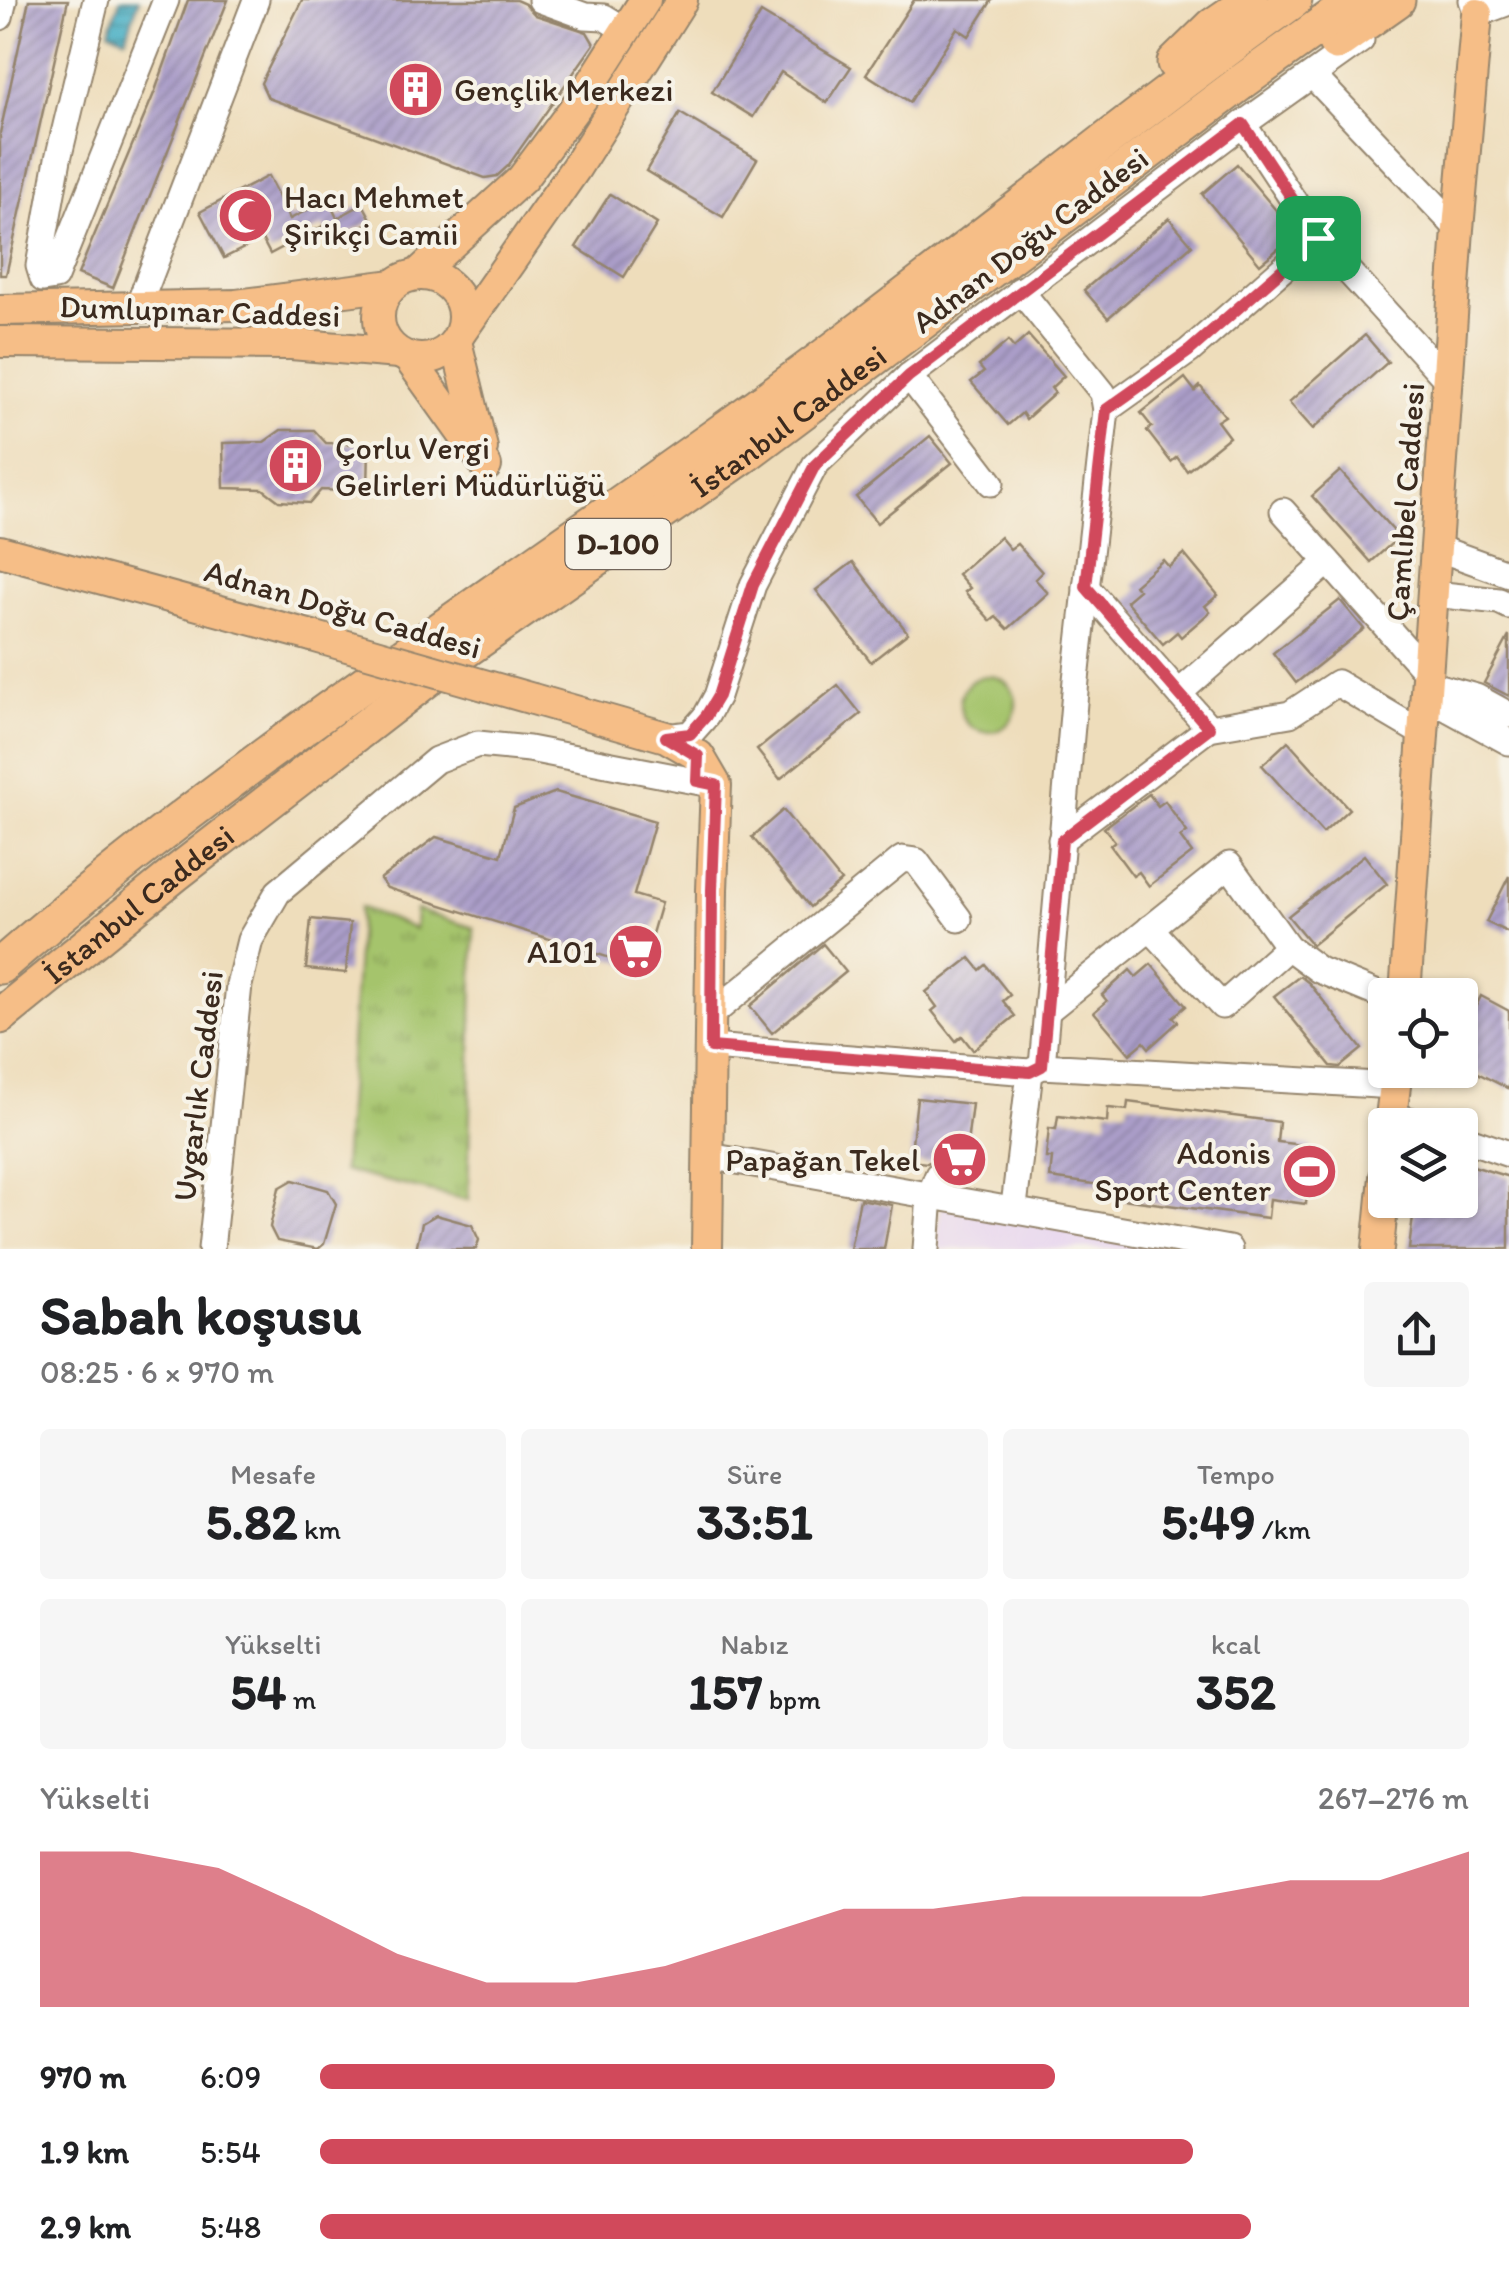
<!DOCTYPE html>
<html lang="tr">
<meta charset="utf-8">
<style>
:root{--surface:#fff;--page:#f6f6f6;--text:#202124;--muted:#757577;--accent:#d1495b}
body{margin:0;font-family:Itim,sans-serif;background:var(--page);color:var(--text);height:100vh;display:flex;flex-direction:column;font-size:38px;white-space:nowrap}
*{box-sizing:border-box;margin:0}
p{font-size:32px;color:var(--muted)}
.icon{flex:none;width:55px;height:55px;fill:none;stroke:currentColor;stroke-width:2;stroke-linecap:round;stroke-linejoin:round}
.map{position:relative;height:1249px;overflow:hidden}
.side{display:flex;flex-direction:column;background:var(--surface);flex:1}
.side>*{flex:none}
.controls{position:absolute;left:1368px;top:978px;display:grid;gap:20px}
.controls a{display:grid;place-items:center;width:110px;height:110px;border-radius:10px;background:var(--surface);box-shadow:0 2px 8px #0004;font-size:50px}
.pin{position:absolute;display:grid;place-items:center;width:85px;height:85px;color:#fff;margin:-42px;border-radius:20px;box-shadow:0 5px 15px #0006}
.round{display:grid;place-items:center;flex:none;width:105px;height:105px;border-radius:10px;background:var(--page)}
.summary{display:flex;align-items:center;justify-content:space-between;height:170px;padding:0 40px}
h1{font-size:55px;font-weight:700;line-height:75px}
.stats{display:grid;grid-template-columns:repeat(3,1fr);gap:15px;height:170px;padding:10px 40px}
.stats div{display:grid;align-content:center;border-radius:10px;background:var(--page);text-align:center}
.stats b{font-size:50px;font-weight:700}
.stats small{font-size:28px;font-weight:400}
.stats p{font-size:28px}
.chart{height:280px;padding:20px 40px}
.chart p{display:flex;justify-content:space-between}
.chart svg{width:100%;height:180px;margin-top:10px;fill:var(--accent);opacity:.7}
ul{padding:0 40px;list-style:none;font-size:32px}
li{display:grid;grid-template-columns:160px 120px 1fr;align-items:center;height:75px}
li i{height:25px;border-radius:12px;background:var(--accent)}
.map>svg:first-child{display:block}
.built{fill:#e6d3f0}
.park{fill:url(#park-tufts);stroke:#707745;stroke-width:2.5}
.pitch{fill:#a5c46c;stroke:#707745;stroke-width:2.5}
.water{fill:url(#water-rules);stroke:#406c72;stroke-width:2.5}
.building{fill:url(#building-hatch)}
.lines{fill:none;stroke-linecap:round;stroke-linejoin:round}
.minor-casing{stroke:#94846c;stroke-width:29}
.major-casing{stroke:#94846c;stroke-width:34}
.highway-casing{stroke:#94846c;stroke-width:39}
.minor{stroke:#fff;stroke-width:25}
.major{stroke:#f6be87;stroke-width:30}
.highway{stroke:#f6be87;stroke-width:35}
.major-bridge-casing{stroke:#94846c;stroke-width:34;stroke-linecap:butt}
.major-bridge{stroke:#f6be87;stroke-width:30}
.route-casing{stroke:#fff;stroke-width:20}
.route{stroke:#d1495b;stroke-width:12}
.labels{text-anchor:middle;stroke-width:8;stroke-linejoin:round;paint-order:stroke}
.shield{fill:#f7f3e8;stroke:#73665b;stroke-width:2.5}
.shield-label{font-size:30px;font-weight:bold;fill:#3b2a1e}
.poi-label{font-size:32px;fill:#3b2a1e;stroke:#f7f3e8;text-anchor:start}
.street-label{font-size:32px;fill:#3b2a1e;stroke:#f7f3e8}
</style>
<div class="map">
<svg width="1509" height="1249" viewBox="0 0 1509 1249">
<defs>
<pattern id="park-tufts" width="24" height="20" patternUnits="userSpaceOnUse" patternTransform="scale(2.5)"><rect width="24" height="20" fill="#a5c46c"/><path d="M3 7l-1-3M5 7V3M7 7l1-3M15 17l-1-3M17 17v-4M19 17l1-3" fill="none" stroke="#889f58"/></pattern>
<pattern id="water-rules" width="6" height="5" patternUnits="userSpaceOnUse" patternTransform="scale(2.5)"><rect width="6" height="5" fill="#46afc5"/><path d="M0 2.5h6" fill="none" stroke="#3c8f9f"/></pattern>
<pattern id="building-hatch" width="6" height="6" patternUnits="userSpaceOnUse" patternTransform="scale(2.5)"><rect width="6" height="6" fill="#ab9ec9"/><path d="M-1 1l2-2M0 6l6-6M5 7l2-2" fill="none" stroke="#8c81a3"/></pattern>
</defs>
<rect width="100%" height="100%" fill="#f7f3e8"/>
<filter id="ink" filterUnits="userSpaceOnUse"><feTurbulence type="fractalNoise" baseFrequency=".01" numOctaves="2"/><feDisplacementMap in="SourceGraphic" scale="20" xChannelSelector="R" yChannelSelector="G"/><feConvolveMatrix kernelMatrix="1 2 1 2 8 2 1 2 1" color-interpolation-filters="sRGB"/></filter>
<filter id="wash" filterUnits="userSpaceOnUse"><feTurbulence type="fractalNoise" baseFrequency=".0048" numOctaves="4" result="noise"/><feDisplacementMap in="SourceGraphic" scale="40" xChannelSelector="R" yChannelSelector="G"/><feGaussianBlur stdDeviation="2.25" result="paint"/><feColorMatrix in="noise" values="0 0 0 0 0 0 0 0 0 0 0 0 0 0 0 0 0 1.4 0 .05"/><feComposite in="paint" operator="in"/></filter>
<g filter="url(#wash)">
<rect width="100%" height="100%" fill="#edb"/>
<!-- built -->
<polygon class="built" points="941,1204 1191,1249 937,1249"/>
<!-- park -->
<polygon class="park" points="360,907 415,929 416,910 474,928 468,1200 343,1171"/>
<!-- pitch -->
<circle class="pitch" cx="988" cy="704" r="28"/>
<!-- water -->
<polygon class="water" points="120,0 139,0 126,38 109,31"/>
<g id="blocks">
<!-- building -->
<g class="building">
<polygon points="29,0 68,0 6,275 0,275 0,133"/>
<polygon points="188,0 228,0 113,288 78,274 155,91"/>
<polygon points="302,0 516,0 525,4 535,15 587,32 594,44 508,166 497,176 485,178 268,98 261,83"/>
<polygon points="914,0 992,0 969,36 957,28 910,102 866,74"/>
<polygon points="761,13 851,67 827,103 781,72 753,117 712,92"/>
<polygon points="680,113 757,159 723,217 646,171"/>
<polygon points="1237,164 1296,234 1260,264 1202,194"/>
<polygon points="268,176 290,219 328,199 337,218 363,204 372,221 332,242 323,226 270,254 262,239 224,258 200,212"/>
<polygon points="610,194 657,224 624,277 576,247"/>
<polygon points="1169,218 1192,245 1108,318 1084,290"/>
<polygon points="1028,335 1064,376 1051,388 1055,393 1026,419 1022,413 1008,425 971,382 984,372 979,366 1008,341 1014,348"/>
<polygon points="1365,335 1388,362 1313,429 1289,402"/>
<polygon points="1185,378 1195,391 1200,386 1225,416 1217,421 1229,437 1187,471 1177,457 1171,462 1147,431 1152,427 1141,413"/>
<polygon points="281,430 314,430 326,443 369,444 368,492 321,490 310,503 279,501 263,489 224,488 223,443 264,442"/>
<polygon points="930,436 952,463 877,523 856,497"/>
<polygon points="1340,471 1399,537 1371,562 1312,496"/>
<polygon points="1000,537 1010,549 1017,544 1042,572 1035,579 1048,593 1008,629 996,617 991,621 965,592 970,588 958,574"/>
<polygon points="1184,554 1218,595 1205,606 1210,612 1181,637 1177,632 1163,644 1126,601 1139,590 1134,585 1163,560 1169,567"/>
<polygon points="853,562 908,633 871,662 816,590"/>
<polygon points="1340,600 1364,629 1296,683 1273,653"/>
<polygon points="1509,636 1509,696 1484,683"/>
<polygon points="838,685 861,714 780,779 757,750"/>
<polygon points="1288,741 1349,809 1323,833 1262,765"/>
<polygon points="556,792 655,821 634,895 661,903 642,968 387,888 380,879 436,837 501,856 514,808"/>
<polygon points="1149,794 1158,806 1165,801 1187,832 1180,837 1192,853 1149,886 1139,872 1133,876 1110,845 1115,841 1104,828"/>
<polygon points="783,810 841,881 810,907 752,837"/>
<polygon points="1364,855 1387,884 1312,945 1288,916"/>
<polygon points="1509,876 1509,933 1486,922"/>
<polygon points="311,919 350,923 346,973 306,969"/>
<polygon points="823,944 846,972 772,1033 750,1006"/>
<polygon points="970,958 980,970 986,965 1010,995 1003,1001 1015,1016 973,1050 962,1036 956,1041 932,1011 937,1007 926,992"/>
<polygon points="1151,964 1186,1006 1173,1017 1178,1022 1149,1048 1144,1042 1130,1054 1094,1012 1107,1001 1102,995 1130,970 1136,977"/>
<polygon points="1300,976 1309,983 1362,1049 1340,1067 1331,1066 1274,996"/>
<polygon points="1481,996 1509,1011 1509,1089 1460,1064 1460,1038"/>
<polygon points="917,1098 972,1104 964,1168 937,1159 927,1163 910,1161"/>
<polygon points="1128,1102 1279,1122 1277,1142 1312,1146 1310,1162 1317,1163 1313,1191 1307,1190 1306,1204 1270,1199 1268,1218 1099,1196 1101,1185 1050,1178 1052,1158 1046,1158 1049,1128 1056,1129 1058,1116 1107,1122 1108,1108 1127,1110"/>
<polygon points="1460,1162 1509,1177 1509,1249 1409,1249 1415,1200 1460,1200"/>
<polygon points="293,1180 328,1190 336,1204 324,1244 318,1249 277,1241 270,1227 279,1188"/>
<polygon points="860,1199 892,1205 884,1249 850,1249"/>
<polygon points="436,1215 472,1225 479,1240 476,1249 416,1249 422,1223"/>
</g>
</g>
</g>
<g filter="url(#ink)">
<use href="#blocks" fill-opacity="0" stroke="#94846c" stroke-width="2.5"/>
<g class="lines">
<defs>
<g id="minor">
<polyline points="96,0 58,159 39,266 43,279 55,277 166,0"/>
<polyline points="541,0 585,16 604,17 625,30"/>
<polyline points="1472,0 1477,14 1509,2"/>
<polyline points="0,17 4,0"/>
<polyline points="1313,76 1458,229"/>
<polyline points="1243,124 1318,238 1448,381"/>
<polyline points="1020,290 1103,393 1106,410 1076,680 1042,1066"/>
<polyline points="138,307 256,0"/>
<polyline points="909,376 991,483"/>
<polyline points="1106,410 1189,351 1318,238"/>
<polyline points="1283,511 1429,675"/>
<polyline points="1437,548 1509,574"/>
<polyline points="1086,587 1209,728"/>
<polyline points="1434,594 1499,601 1509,606"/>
<polyline points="1428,684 1476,697 1509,715"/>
<polyline points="1180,692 1328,562"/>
<polyline points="1427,697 1509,742"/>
<polyline points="666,737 690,734 706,716 717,696 753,585 815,465 909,376 1243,124 1361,40"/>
<polyline points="1061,840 1209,728 1290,714 1337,683 1425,735"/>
<polyline points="1150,928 1222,1006 1288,947"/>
<polyline points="1047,1011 1229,865 1288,947 1319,970 1385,997"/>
<polyline points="712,1014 902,859 916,861 959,919"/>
<polyline points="711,1047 1030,1072 1042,1066 1395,1086"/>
<polyline points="1391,1114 1423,1125"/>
<polyline points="1460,1137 1509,1154"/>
<polyline points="709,1156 1229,1249"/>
<polyline points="1015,1198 1030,1072"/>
<polyline points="211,1249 239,985 250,940 278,892 436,760 478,744 529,749 716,785"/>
<polyline points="926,1249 930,1195 938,1175"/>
</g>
<g id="major">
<polyline points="418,274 522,179 583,97 645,0"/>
<circle cx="421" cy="317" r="42"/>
<polyline points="0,310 236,305 393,285"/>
<polyline points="461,332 575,169 682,0"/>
<polyline points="456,341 482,448"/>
<polyline points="0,342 291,344 398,353"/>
<polyline points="408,357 486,466"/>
<polyline points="0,551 312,636"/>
<polyline points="533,699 666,737 699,756 716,785 712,890 707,1249"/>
<polyline points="1405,995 1458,229 1477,14"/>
<polyline points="1390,1125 1397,1070"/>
<polyline points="1378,1249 1385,1177"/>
</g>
<g id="highway">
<polyline points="1336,43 1397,0"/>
<polyline points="1175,63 1213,26 1251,0"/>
<path d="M0,966C227,769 480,605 724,430C918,292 1101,138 1294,0"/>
<path id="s1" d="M0,1016L175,874L458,655L746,454L1243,81L1356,0"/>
</g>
</defs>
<!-- minor casing -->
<use href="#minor" class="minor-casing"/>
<!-- major casing -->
<use href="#major" class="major-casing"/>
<!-- highway casing -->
<use href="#highway" class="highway-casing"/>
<!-- minor -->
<use href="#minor" class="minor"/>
<!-- major -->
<use href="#major" class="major"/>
<!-- highway -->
<use href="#highway" class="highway"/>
<defs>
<polyline id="major-bridge" points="312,636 533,699"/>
</defs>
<!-- major-bridge casing -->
<use href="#major-bridge" class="major-bridge-casing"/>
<!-- major-bridge -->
<use href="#major-bridge" class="major-bridge"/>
</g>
</g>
<g class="lines" filter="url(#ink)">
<defs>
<polygon id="route" points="1243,124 1318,238 1189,351 1106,410 1086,587 1209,728 1062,840 1042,1066 1030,1072 711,1047 712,890 716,785 697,781 698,756 666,737 690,734 706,716 718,696 753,585 815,465 909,376"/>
</defs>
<!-- route casing -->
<use href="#route" class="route-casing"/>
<!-- route -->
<use href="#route" class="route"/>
</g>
<!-- icons -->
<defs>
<symbol id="building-disc" viewBox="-11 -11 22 22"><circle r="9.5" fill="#d1495b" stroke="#f7f3e8"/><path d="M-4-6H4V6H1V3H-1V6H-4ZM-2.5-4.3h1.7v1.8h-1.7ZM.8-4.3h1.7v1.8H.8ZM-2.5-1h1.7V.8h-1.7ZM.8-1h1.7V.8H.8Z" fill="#fff"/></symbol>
<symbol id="mosque-disc" viewBox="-11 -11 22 22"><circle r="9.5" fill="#d1495b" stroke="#f7f3e8"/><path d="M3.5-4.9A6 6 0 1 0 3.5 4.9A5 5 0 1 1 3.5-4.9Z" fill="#fff"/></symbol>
<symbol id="supermarket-disc" viewBox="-11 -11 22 22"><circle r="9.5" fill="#d1495b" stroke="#f7f3e8"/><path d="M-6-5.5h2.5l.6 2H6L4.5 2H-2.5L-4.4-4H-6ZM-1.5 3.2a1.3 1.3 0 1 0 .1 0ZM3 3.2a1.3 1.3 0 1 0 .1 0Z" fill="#fff"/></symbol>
<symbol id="stadium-disc" viewBox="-11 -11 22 22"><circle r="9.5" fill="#d1495b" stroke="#f7f3e8"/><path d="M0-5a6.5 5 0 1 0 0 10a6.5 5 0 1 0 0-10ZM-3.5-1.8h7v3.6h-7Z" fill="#fff"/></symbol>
</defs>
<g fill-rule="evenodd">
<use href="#building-disc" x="384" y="58" width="63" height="63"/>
<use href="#mosque-disc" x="214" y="184" width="63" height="63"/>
<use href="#building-disc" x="264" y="434" width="63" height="63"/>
<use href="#supermarket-disc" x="604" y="920" width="63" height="63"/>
<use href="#supermarket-disc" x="928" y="1128" width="63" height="63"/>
<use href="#stadium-disc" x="1278" y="1140" width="63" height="63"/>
</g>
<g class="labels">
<!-- shield labels -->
<rect class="shield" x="565.5" y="519" width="105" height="50" rx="8"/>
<g class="shield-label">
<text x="618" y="554">D-100</text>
</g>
<!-- poi labels -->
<g class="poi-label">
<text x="454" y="101">Gençlik Merkezi</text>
<text x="284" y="208">Hacı Mehmet<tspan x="284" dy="37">Şirikçi Camii</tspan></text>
<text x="335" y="459">Çorlu Vergi<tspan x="335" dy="37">Gelirleri Müdürlüğü</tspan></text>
<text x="597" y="963" text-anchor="end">A101</text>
<text x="1271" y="1164" text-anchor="end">Adonis<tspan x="1271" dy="37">Sport Center</tspan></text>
<text x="920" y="1171" text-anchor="end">Papağan Tekel</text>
</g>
<!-- street labels -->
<g class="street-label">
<text transform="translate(1030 240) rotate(-37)" y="11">Adnan Doğu Caddesi</text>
<text transform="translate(200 311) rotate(2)" y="11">Dumlupınar Caddesi</text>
<text dy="11" stroke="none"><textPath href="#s1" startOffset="988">İstanbul Caddesi</textPath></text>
<text transform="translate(1405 502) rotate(-86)" y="11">Çamlıbel Caddesi</text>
<text transform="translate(343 609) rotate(16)" y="11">Adnan Doğu Caddesi</text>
<text dy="11" stroke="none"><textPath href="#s1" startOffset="178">İstanbul Caddesi</textPath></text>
<text transform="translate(198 1086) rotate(-83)" y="11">Uygarlık Caddesi</text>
</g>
</g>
</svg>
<div class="controls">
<a><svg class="icon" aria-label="locate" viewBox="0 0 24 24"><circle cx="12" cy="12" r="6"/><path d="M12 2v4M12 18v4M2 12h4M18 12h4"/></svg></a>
<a><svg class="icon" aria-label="layers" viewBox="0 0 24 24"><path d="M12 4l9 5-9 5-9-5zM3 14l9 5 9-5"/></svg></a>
</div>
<div class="pin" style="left:1318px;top:238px;background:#1e9e55"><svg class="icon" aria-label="arrive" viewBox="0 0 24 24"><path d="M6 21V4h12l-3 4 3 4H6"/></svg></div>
</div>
<section class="side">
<div class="summary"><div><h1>Sabah koşusu</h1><p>08:25 · 6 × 970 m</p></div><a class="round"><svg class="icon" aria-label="share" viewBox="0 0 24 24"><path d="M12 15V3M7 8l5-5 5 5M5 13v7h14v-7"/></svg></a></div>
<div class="stats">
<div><p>Mesafe</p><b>5.82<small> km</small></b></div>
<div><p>Süre</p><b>33:51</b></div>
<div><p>Tempo</p><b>5:49<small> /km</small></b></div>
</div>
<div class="stats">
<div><p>Yükselti</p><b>54<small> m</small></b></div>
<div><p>Nabız</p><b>157<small> bpm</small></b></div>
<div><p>kcal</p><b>352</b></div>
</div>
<div class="chart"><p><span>Yükselti</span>267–276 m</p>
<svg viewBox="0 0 160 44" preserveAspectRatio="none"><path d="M0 44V6L10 6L20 10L30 20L40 31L50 38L60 38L70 34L80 27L90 20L100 20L110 17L120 17L130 17L140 13L150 13L160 6V44z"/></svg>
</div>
<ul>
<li><b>970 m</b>6:09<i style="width:64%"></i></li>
<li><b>1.9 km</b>5:54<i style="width:76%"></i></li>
<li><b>2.9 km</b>5:48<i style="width:81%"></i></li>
</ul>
</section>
